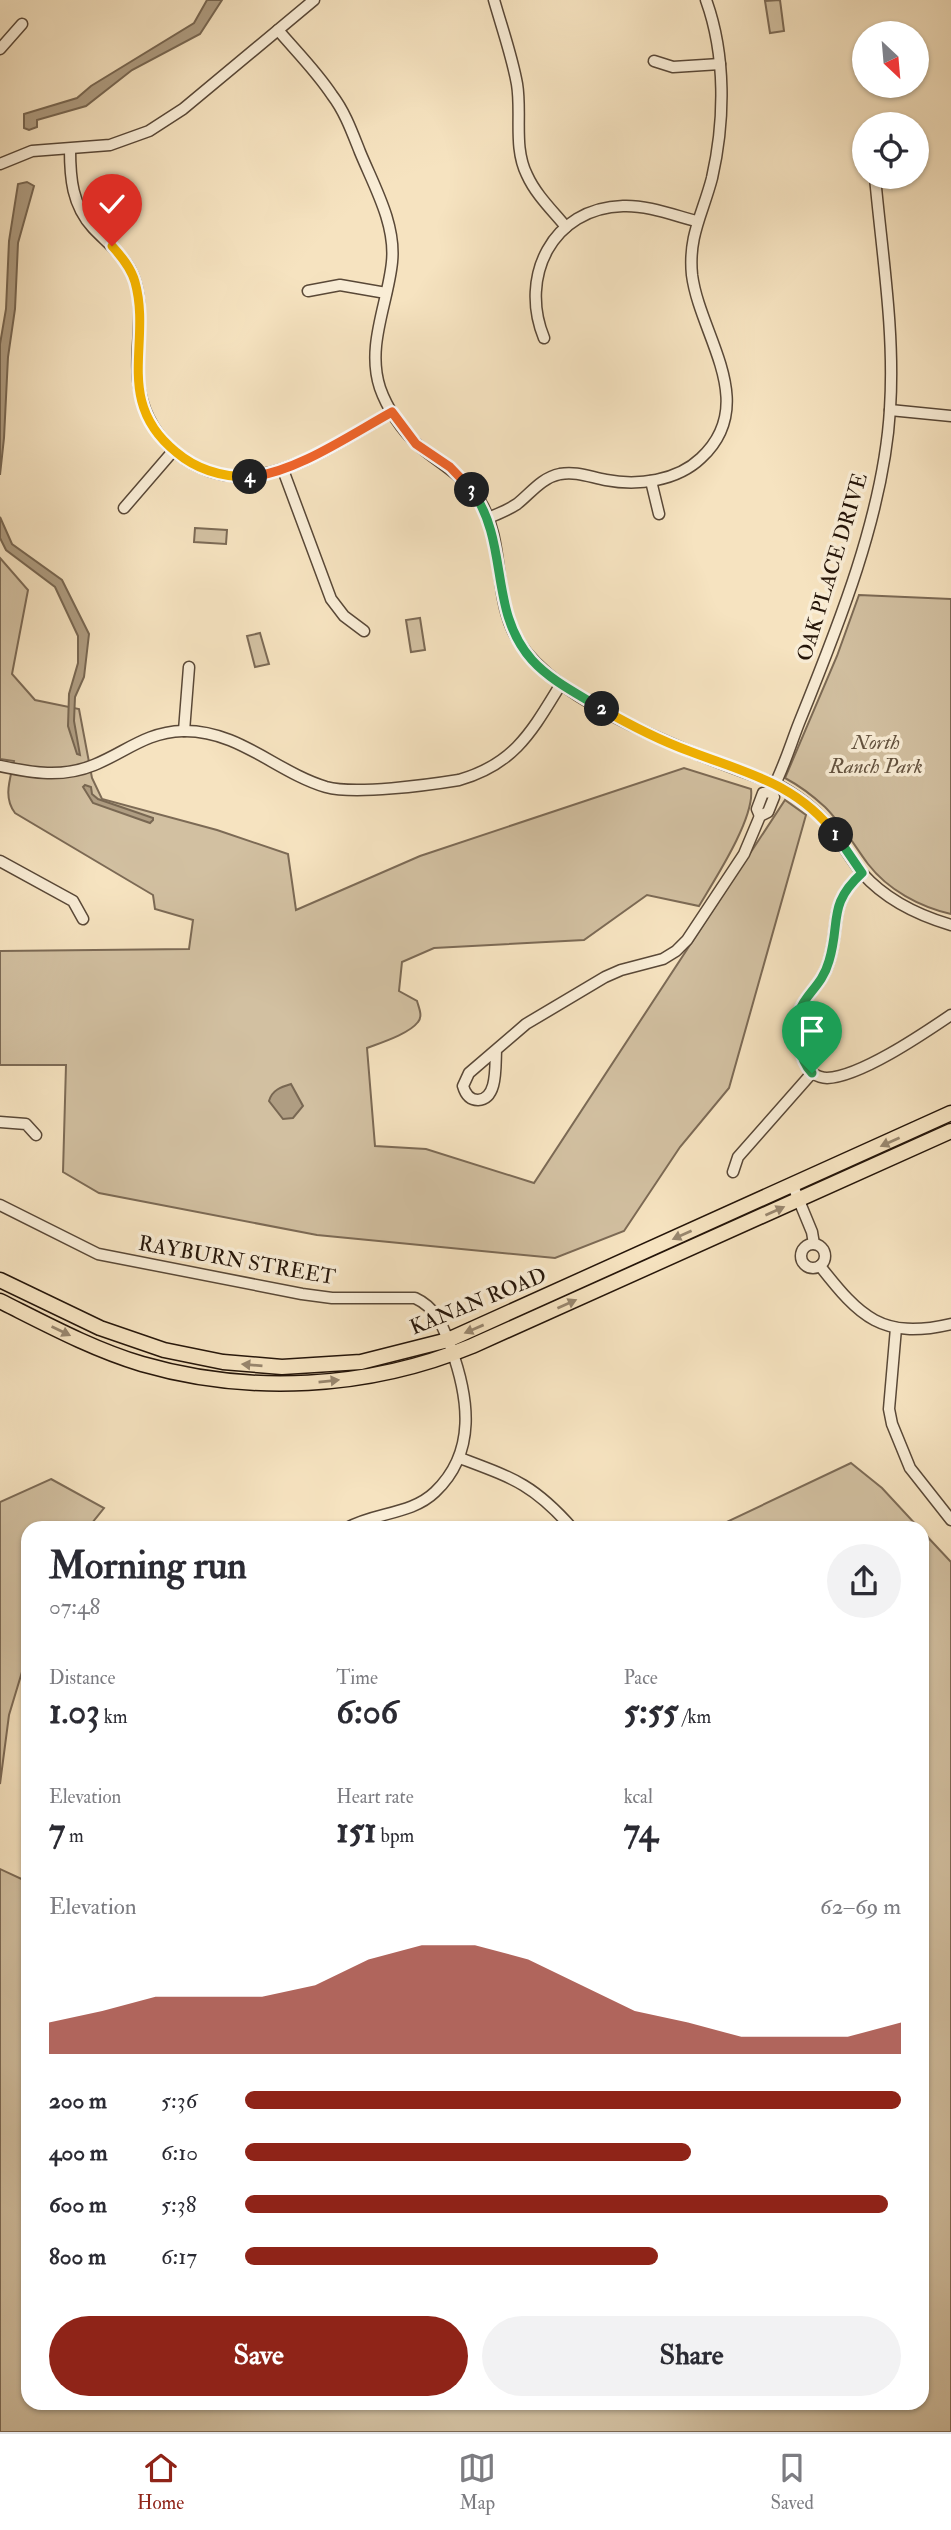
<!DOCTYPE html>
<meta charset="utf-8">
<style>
:root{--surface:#fff;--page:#f2f2f3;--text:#2b2b33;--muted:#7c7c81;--line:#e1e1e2;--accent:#8f2418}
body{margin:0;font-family:"IM FELL Double Pica",serif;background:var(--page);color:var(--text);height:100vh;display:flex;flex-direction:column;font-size:26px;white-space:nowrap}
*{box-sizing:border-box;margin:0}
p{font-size:23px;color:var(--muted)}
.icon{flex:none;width:38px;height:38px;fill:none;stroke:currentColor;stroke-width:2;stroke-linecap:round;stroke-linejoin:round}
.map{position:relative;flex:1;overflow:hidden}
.details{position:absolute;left:21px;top:1521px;width:908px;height:889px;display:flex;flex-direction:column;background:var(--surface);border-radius:21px;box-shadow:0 2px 5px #0004}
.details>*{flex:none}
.needle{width:46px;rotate:154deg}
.controls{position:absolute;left:852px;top:21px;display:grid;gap:14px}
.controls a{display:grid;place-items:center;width:77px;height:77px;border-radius:50%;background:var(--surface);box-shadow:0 2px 5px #0004;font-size:35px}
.pin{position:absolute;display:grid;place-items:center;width:60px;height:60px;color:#fff;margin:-72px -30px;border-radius:50% 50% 50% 0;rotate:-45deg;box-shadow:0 0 7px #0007}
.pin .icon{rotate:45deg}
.km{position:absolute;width:35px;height:35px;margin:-18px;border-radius:50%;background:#222;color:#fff;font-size:19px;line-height:35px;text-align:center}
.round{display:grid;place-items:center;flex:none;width:74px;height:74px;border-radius:37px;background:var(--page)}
.headline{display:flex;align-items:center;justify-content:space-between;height:119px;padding:0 28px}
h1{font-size:38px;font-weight:700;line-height:52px}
.stats{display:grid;grid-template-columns:repeat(3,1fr);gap:10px;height:119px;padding:7px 28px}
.stats div{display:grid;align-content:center}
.stats b{font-size:35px;font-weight:700}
.stats small{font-size:19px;font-weight:400}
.stats p{font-size:19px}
.chart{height:196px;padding:14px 28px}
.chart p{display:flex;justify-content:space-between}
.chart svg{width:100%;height:126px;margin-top:7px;fill:var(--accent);opacity:.7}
.cta{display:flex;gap:14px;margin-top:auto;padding:14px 28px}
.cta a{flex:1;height:80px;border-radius:42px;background:var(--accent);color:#fff;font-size:28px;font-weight:700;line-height:80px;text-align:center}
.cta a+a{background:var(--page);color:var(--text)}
ul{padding:0 28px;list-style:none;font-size:23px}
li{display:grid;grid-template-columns:112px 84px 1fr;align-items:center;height:52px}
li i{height:18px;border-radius:9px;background:var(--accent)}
.dock{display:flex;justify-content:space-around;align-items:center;height:98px;border-top:2px solid var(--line);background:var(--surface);font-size:19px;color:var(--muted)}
.dock a{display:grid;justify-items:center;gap:4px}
.dock .active{color:var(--accent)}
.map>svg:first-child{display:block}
.green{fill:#d2c0a1;stroke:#7c6a55;stroke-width:2}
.water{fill:#af9d82;stroke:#786752;stroke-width:2}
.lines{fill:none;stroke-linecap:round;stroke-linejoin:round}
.minor-casing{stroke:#594837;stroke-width:13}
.major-casing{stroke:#251509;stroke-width:17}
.minor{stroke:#f9edd6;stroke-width:10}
.major{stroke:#f6e3c0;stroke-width:14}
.oneway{fill:#98866e}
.split-1-casing{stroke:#fff;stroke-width:14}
.split-2-casing{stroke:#fff;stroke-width:14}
.split-3-casing{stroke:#fff;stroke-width:14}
.split-4-casing{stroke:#fff;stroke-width:14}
.split-5-casing{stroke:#fff;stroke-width:14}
.split-1{stroke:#22a559;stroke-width:9}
.split-2{stroke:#f5b400;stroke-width:9}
.split-3{stroke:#22a559;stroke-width:9}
.split-4{stroke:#f0652b;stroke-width:9}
.split-5{stroke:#f5b400;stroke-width:9}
.labels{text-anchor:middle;stroke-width:7;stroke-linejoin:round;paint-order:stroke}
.street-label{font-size:21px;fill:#251509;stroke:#f9edd6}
.park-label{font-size:21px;font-style:italic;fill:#62513e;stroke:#f9edd6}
</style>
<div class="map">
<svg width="951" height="2432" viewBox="0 0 951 2432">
<rect width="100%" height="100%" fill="#f6e3c0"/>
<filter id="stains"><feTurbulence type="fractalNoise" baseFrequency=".00286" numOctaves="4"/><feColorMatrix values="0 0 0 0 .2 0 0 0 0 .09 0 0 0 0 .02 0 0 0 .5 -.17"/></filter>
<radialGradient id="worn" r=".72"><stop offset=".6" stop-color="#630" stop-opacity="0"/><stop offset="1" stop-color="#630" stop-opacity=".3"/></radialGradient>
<!-- green -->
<g class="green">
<polygon points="780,0 784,31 770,33 765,1"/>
<polygon points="195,528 227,530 226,544 194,542"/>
<path d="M0,558L28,590L12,674L35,700L79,709L92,778L102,799L217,830L288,854L296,910L420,856L684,768L751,789C755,818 715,879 699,906L647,895L584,940L434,948L402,962L399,991L417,1001C419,1008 423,1016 418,1022C409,1034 380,1043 367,1048L375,1146L426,1149L534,1183L785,800L806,815L729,1088L680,1147L624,1231L555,1258L317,1235L99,1193L63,1172L66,1065H0V951L189,949L193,920L155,909L153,895L15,813C3,797 10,780 14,761L0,759Z"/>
<path d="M859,595L951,599V914C920,907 888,890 868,864C854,845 842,824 825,807C813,796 800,786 785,778L837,656Z"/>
<polygon points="420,618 425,650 411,652 406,620"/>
<polygon points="260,633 269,664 255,667 247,636"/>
<polygon points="851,1463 882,1488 919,1528 714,1528"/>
<polygon points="51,1479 104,1508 88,1528 28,1528 28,1652 9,1715 0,1784 0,1502"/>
<polygon points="922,1531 951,1562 951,2432 0,2432 0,1869 28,1882 28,2403 922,2403"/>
</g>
<!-- water -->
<g class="water">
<polygon points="207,0 222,0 200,34 132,70 86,106 37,120 37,127 29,130 24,128 24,114 77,98 91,86 194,23"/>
<polygon points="27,182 34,186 18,243 15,309 8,357 4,438 0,475 0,344 6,309 9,241 18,184"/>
<polygon points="0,517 12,544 62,580 89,634 84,677 75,697 74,721 80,755 77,754 68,726 69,694 78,663 78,636 55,587 6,550 0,538"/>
<polygon points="85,785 91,787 92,794 98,799 153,818 153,820 150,823 93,803 83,787"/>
<path d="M291,1084L303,1106L293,1118L283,1119L269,1101C272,1090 281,1087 291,1084Z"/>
</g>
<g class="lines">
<defs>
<g id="minor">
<path d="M494,0C502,28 512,56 517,84C522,114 513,147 527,175C536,195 553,211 566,227"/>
<path d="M278,30C296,51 317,72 332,95C345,112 352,132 360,152C374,186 396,224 392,262C388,303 366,346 380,388C387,408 402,431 418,445C440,464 464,475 480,501C504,540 494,588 512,629C545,704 702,756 776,784C795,794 813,807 827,824C840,839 849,857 862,873C886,900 917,915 951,925"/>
<polyline points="0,49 22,24"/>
<polyline points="654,61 673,67 720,64"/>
<path d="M70,149C70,178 72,205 93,228C109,245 128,258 135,281C146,317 132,356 140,392C145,417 159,439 178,454C249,510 328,447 392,412"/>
<polyline points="0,164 32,151 110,145 149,131 183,109 314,0"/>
<polyline points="308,291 340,285 386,293"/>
<path d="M544,338C519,277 552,208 623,206C647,205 673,215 696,221"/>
<polyline points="890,410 951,416"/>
<polyline points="283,470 331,599 344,616 364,631"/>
<polyline points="651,481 659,514"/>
<polyline points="124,508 174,450"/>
<path d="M488,518C498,514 508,510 517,504C531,493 541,478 560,474C576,471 590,477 606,480C638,486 677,481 701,458C760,403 700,336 692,275C688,236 703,213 712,178C725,121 726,55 706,0"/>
<polyline points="184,731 189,667"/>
<path d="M0,766C33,773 62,778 94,765C126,752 146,732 183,731C239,730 276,772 326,787C355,795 428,785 459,780C515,764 532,731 561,684"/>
<polyline points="760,816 757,809 763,793 771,792"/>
<polyline points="0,861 73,901 83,919"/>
<path d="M496,1051C495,1066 498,1099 478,1100C469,1100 465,1093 463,1086L469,1073L526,1024L605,977L621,970L663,959L676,951L687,940L744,854L760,816L768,812L774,797L771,792C783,770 790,746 799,723C838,627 884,513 890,409C895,332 882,254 875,177"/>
<path d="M812,1073C817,1076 821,1078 827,1078C860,1077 923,1034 951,1015"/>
<polyline points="0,1122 26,1124 36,1135"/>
<path d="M733,1172L738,1157L812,1073C803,1064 802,1055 799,1044C789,996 819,997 829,961C841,921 827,905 862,873"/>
<polyline points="793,1186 812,1232 814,1244"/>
<path d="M0,1205L98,1254L302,1294L332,1298H415C437,1308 443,1327 451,1348C469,1398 477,1452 435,1492C411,1515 375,1512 347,1528"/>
<circle cx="813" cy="1256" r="12"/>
<path d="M820,1266C860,1317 882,1340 951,1324"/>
<polyline points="896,1328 889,1409 892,1424 910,1468 951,1520"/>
<path d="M460,1458C513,1478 533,1484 572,1528"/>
</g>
<g id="major">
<polyline points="0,1280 100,1328 164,1350 223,1362 282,1367 361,1362 448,1340 951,1113"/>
<path d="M0,1301C46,1324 92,1349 142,1364C249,1395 368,1389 472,1346L951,1131"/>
</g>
</defs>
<!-- minor casing -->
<use href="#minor" class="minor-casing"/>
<!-- major casing -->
<use href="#major" class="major-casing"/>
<!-- minor -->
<use href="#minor" class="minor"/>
<!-- major -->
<use href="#major" class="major"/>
</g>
<!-- one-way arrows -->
<defs><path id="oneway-solid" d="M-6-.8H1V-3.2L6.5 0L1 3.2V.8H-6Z" transform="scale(1.75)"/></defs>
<g class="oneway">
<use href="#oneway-solid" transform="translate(890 1142) rotate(156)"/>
<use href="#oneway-solid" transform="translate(775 1211) rotate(-24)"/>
<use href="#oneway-solid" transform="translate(682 1235) rotate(156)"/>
<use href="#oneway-solid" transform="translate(567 1304) rotate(-24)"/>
<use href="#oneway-solid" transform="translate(474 1329) rotate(157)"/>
<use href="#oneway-solid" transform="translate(61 1331) rotate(26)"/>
<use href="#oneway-solid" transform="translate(252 1365) rotate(-175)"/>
<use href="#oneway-solid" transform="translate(329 1381) rotate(-6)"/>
</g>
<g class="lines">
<defs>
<path id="split-1" d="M812,1073C803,1064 802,1055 799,1044C789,996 819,997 829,961C841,921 827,905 862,873L836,835"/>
<path id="split-2" d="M602,709C630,725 659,740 689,751C746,773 797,783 836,835"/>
<path id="split-3" d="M472,490C510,544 488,611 532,660C551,681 578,694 602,709"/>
<path id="split-4" d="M250,477C297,472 350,435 392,412L416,444L450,467L472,490"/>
<path id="split-5" d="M112,246C122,257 131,268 135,282C152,343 113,401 176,452C197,470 223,477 250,477"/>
</defs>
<!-- split-1 casing -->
<use href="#split-1" class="split-1-casing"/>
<!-- split-2 casing -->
<use href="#split-2" class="split-2-casing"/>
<!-- split-3 casing -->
<use href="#split-3" class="split-3-casing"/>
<!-- split-4 casing -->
<use href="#split-4" class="split-4-casing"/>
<!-- split-5 casing -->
<use href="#split-5" class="split-5-casing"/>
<!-- split-1 -->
<use href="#split-1" class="split-1"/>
<!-- split-2 -->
<use href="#split-2" class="split-2"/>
<!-- split-3 -->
<use href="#split-3" class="split-3"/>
<!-- split-4 -->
<use href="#split-4" class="split-4"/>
<!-- split-5 -->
<use href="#split-5" class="split-5"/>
</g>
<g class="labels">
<!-- street labels -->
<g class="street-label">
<text transform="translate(832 567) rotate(-73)" y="7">OAK PLACE DRIVE</text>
<text transform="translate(237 1260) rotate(10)" y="7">RAYBURN STREET</text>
<text transform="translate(478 1301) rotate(-22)" y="7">KANAN ROAD</text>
</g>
<!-- park labels -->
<g class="park-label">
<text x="876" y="749">North<tspan x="876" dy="24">Ranch Park</tspan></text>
</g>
</g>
<rect width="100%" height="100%" filter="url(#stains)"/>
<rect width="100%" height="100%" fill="url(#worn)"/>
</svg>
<div class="controls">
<a><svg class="needle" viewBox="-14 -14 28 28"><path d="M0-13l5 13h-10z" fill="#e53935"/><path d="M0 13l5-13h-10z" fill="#7c7c81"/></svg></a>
<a><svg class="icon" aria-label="locate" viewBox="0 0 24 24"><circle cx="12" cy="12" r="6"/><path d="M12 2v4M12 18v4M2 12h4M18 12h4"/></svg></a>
</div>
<div class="pin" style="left:812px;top:1073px;background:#1e9e55"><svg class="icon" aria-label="arrive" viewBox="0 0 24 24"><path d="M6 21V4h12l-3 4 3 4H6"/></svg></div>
<div class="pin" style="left:112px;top:246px;background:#d93025"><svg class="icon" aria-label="check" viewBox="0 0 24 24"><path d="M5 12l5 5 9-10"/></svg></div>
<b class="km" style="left:836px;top:835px">1</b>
<b class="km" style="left:602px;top:709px">2</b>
<b class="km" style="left:472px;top:490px">3</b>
<b class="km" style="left:250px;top:477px">4</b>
<section class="details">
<div class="headline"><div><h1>Morning run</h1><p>07:48</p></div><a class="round"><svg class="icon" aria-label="share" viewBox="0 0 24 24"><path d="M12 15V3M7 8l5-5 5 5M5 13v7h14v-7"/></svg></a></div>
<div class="stats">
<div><p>Distance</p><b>1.03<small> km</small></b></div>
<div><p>Time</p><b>6:06</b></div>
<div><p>Pace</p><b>5:55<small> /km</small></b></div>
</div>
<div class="stats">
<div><p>Elevation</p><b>7<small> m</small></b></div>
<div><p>Heart rate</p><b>151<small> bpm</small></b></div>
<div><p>kcal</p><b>74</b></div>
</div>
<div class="chart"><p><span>Elevation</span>62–69 m</p>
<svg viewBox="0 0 160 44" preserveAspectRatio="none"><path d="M0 44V33L10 29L20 24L30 24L40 24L50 20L60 11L70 6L80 6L90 11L100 20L110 29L120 33L130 38L140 38L150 38L160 33V44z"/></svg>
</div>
<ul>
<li><b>200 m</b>5:36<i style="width:100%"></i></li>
<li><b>400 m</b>6:10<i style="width:68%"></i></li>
<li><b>600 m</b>5:38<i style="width:98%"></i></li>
<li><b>800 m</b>6:17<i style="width:63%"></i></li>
</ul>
<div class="cta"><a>Save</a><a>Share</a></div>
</section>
</div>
<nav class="dock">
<a class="active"><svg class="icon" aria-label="home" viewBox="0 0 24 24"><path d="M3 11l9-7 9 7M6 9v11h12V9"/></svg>Home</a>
<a><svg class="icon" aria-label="map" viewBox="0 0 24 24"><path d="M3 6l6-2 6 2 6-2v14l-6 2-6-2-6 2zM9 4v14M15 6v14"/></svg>Map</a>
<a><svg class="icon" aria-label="saved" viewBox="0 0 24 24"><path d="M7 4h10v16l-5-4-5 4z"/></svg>Saved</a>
</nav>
